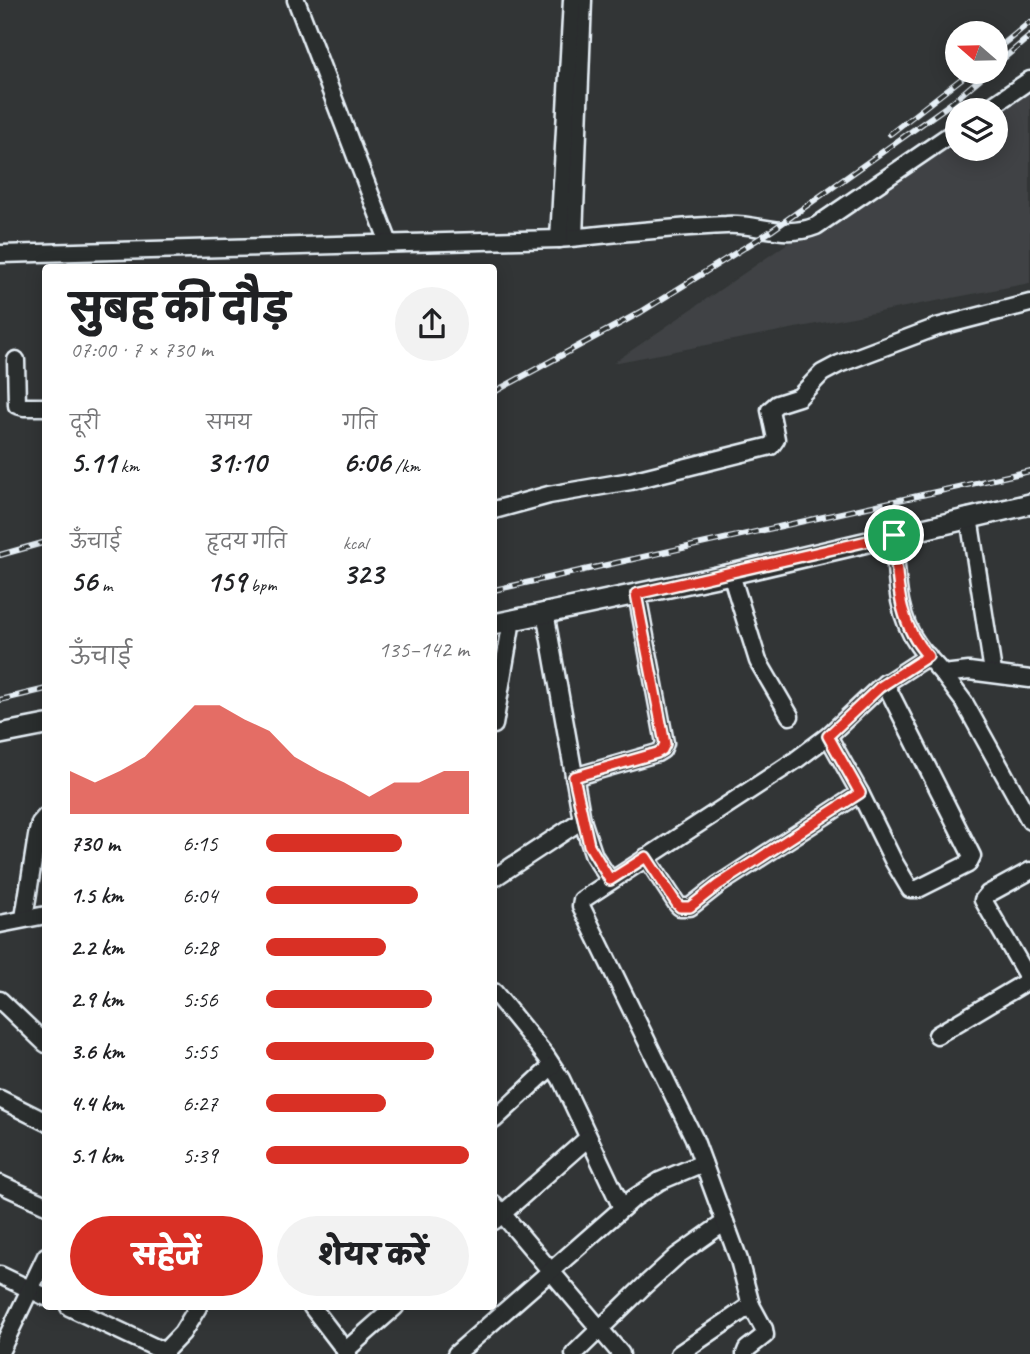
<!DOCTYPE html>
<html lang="hi">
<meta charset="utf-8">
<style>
:root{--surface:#fff;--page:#f2f2f2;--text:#202124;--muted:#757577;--accent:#d93025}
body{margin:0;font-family:Caveat,"Playpen Sans Deva",sans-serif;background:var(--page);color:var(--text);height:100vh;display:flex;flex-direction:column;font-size:26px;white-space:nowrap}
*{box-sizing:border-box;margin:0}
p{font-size:23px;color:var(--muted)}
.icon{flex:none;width:38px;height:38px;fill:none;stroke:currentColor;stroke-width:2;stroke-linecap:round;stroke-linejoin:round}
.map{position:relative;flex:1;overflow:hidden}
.drawer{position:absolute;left:42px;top:264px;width:455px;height:1046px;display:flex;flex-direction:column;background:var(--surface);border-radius:7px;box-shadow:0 4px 18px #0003}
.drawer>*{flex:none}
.needle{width:46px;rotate:290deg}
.buttons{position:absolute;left:945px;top:21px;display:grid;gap:14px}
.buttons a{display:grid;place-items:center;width:63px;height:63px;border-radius:50%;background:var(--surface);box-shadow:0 4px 18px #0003;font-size:35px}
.pin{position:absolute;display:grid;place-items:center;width:60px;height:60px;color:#fff;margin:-30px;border:4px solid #fff;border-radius:50%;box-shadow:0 2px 7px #0007}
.round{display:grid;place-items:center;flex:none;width:74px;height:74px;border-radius:37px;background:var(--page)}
.head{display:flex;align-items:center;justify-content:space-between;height:119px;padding:0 28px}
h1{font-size:38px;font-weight:800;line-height:52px}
.metrics{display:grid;grid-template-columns:repeat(3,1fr);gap:10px;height:119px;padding:7px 28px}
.metrics div{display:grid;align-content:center}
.metrics b{font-size:30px;font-weight:800}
.metrics small{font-size:19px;font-weight:400}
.metrics p{font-size:19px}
.chart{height:196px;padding:14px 28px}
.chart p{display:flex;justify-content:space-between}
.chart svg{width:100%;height:126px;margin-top:7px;fill:var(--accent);opacity:.7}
.action{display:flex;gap:14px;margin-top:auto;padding:14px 28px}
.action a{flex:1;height:80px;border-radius:42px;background:var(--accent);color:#fff;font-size:28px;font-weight:800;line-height:80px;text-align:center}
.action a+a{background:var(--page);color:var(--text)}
ul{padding:0 28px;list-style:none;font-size:23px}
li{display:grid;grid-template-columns:112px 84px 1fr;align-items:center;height:52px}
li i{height:18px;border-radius:9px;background:var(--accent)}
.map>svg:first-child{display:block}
.built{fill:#3f4244}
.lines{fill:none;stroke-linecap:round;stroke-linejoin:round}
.minor-casing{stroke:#e8f1f8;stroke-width:21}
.major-casing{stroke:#e8f1f8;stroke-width:24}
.minor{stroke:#2a2d2e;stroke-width:16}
.major{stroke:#2a2d2e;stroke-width:19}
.rail-casing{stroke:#e8f1f8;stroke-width:6}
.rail{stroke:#2a2d2e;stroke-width:3.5;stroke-dasharray:10;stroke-linecap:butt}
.route-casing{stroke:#fff;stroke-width:14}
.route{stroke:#d93025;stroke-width:9}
</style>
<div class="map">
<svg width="1030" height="1354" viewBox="0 0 1030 1354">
<rect width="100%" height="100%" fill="#323536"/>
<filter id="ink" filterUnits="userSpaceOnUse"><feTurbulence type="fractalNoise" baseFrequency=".0143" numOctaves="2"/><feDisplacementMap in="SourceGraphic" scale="14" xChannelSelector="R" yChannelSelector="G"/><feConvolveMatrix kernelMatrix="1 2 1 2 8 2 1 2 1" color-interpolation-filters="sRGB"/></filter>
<g filter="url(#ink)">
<!-- built -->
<polygon class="built" points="1030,77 1030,283 613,363 957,127 957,149 996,149 996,110"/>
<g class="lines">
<defs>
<g id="minor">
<polyline points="296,0 389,243"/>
<polyline points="986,110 1030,80"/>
<polyline points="574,237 583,0"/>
<path d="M559,239C614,234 670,227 726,225C759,223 783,239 816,226L957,130"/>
<polyline points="0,254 559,239 572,0"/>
<polyline points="16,360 17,405 24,407 46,407"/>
<polyline points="494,510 549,495 631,481 771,446 776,439 770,410 777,404 799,397 822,373 839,364 937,327 1030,303"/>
<polyline points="969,517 993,672"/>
<path d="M894,535C897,572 895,613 918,645C925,655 935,664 943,674L969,671L1030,679"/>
<polyline points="731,574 758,661 790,716"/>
<polyline points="545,612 582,820 594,856 610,880"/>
<polyline points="943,674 964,702 1030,821"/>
<polyline points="494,725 512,620"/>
<polyline points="828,736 860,793 894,862 910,889 918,889 968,864 972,856 970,852 885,683"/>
<polyline points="574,777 657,753 662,750 665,743 637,594"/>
<polyline points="646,857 677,904 680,907 690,907 718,885 860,793"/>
<polyline points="494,878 582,820"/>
<polyline points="24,918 37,836 40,823 46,816"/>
<polyline points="0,924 46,915"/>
<polyline points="494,992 546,1056 561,1079 622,1208"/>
<polyline points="0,1000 46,1044"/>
<polyline points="937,1035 1026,982 1026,974 983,900 988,894 1030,871"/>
<polyline points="0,1099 46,1122"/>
<polyline points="494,1120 552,1066"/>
<polyline points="0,1184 46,1205"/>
<polyline points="494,1204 621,1354"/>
<polyline points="494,1221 588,1138"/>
<polyline points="0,1275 46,1297"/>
<polyline points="69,1307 165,1352"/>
<polyline points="312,1307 348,1354"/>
<polyline points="345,1351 395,1307"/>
<polyline points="0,1352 46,1256"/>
<polyline points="162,1354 182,1333 198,1307"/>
<polyline points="456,1354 634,1198 660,1181 703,1163"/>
<polyline points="574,1354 645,1285 677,1256 725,1222"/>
<polyline points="679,1354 751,1305"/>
<polyline points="745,1354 747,1349 765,1335 764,1329 751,1305 739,1260 694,1138 581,906 582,900 796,760 828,736 880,687 928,656"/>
</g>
<g id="major">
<polyline points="494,624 731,574 1030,504"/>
<polyline points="0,734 46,725"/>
</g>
</defs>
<!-- minor casing -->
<use href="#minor" class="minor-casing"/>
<!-- major casing -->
<use href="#major" class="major-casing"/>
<!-- minor -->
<use href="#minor" class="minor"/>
<!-- major -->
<use href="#major" class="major"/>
<defs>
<g id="rail">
<polyline points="996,50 1030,22"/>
<polyline points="996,65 1030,36"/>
<polyline points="890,134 970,72"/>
<polyline points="494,392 641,312 771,231 950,104 988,72"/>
<polyline points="0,555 46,542"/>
<polyline points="494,590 1030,471"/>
<polyline points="0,700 46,689"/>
</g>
</defs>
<!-- rail casing -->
<use href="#rail" class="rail-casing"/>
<!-- rail -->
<use href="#rail" class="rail"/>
</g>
</g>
<g class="lines" filter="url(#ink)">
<defs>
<path id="route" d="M894,535C898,579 896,622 928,656L880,687L828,736L860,793L718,885L690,907H680L677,904L646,857L610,880L589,845L574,777L657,753L662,750L665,744L636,594Z"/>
</defs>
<!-- route casing -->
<use href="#route" class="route-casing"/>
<!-- route -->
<use href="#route" class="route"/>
</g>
</svg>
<div class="buttons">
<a><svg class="needle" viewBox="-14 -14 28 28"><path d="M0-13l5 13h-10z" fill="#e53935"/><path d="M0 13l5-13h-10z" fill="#757577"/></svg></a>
<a><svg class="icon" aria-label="layers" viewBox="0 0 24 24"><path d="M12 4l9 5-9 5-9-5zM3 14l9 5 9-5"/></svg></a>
</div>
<div class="pin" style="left:894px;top:535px;background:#1e9e55"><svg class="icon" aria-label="arrive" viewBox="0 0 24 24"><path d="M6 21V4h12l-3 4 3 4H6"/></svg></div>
<section class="drawer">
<div class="head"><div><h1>सुबह की दौड़</h1><p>07:00 · 7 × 730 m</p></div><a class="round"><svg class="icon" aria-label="share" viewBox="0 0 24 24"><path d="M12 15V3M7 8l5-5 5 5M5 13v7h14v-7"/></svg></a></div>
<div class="metrics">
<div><p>दूरी</p><b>5.11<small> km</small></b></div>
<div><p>समय</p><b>31:10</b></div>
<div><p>गति</p><b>6:06<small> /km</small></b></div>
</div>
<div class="metrics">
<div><p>ऊँचाई</p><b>56<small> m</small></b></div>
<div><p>हृदय गति</p><b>159<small> bpm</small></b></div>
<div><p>kcal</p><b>323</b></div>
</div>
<div class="chart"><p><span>ऊँचाई</span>135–142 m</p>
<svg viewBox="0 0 160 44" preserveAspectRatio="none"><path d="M0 44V29L10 33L20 29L30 24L40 15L50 6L60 6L70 11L80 15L90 24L100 29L110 33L120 38L130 33L140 33L150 29L160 29V44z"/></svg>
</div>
<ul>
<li><b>730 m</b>6:15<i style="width:67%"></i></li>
<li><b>1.5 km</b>6:04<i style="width:75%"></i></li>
<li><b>2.2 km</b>6:28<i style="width:59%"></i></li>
<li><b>2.9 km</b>5:56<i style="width:82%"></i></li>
<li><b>3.6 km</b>5:55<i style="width:83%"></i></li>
<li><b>4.4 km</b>6:27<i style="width:59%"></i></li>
<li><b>5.1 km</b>5:39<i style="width:100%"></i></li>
</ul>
<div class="action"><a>सहेजें</a><a>शेयर करें</a></div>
</section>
</div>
